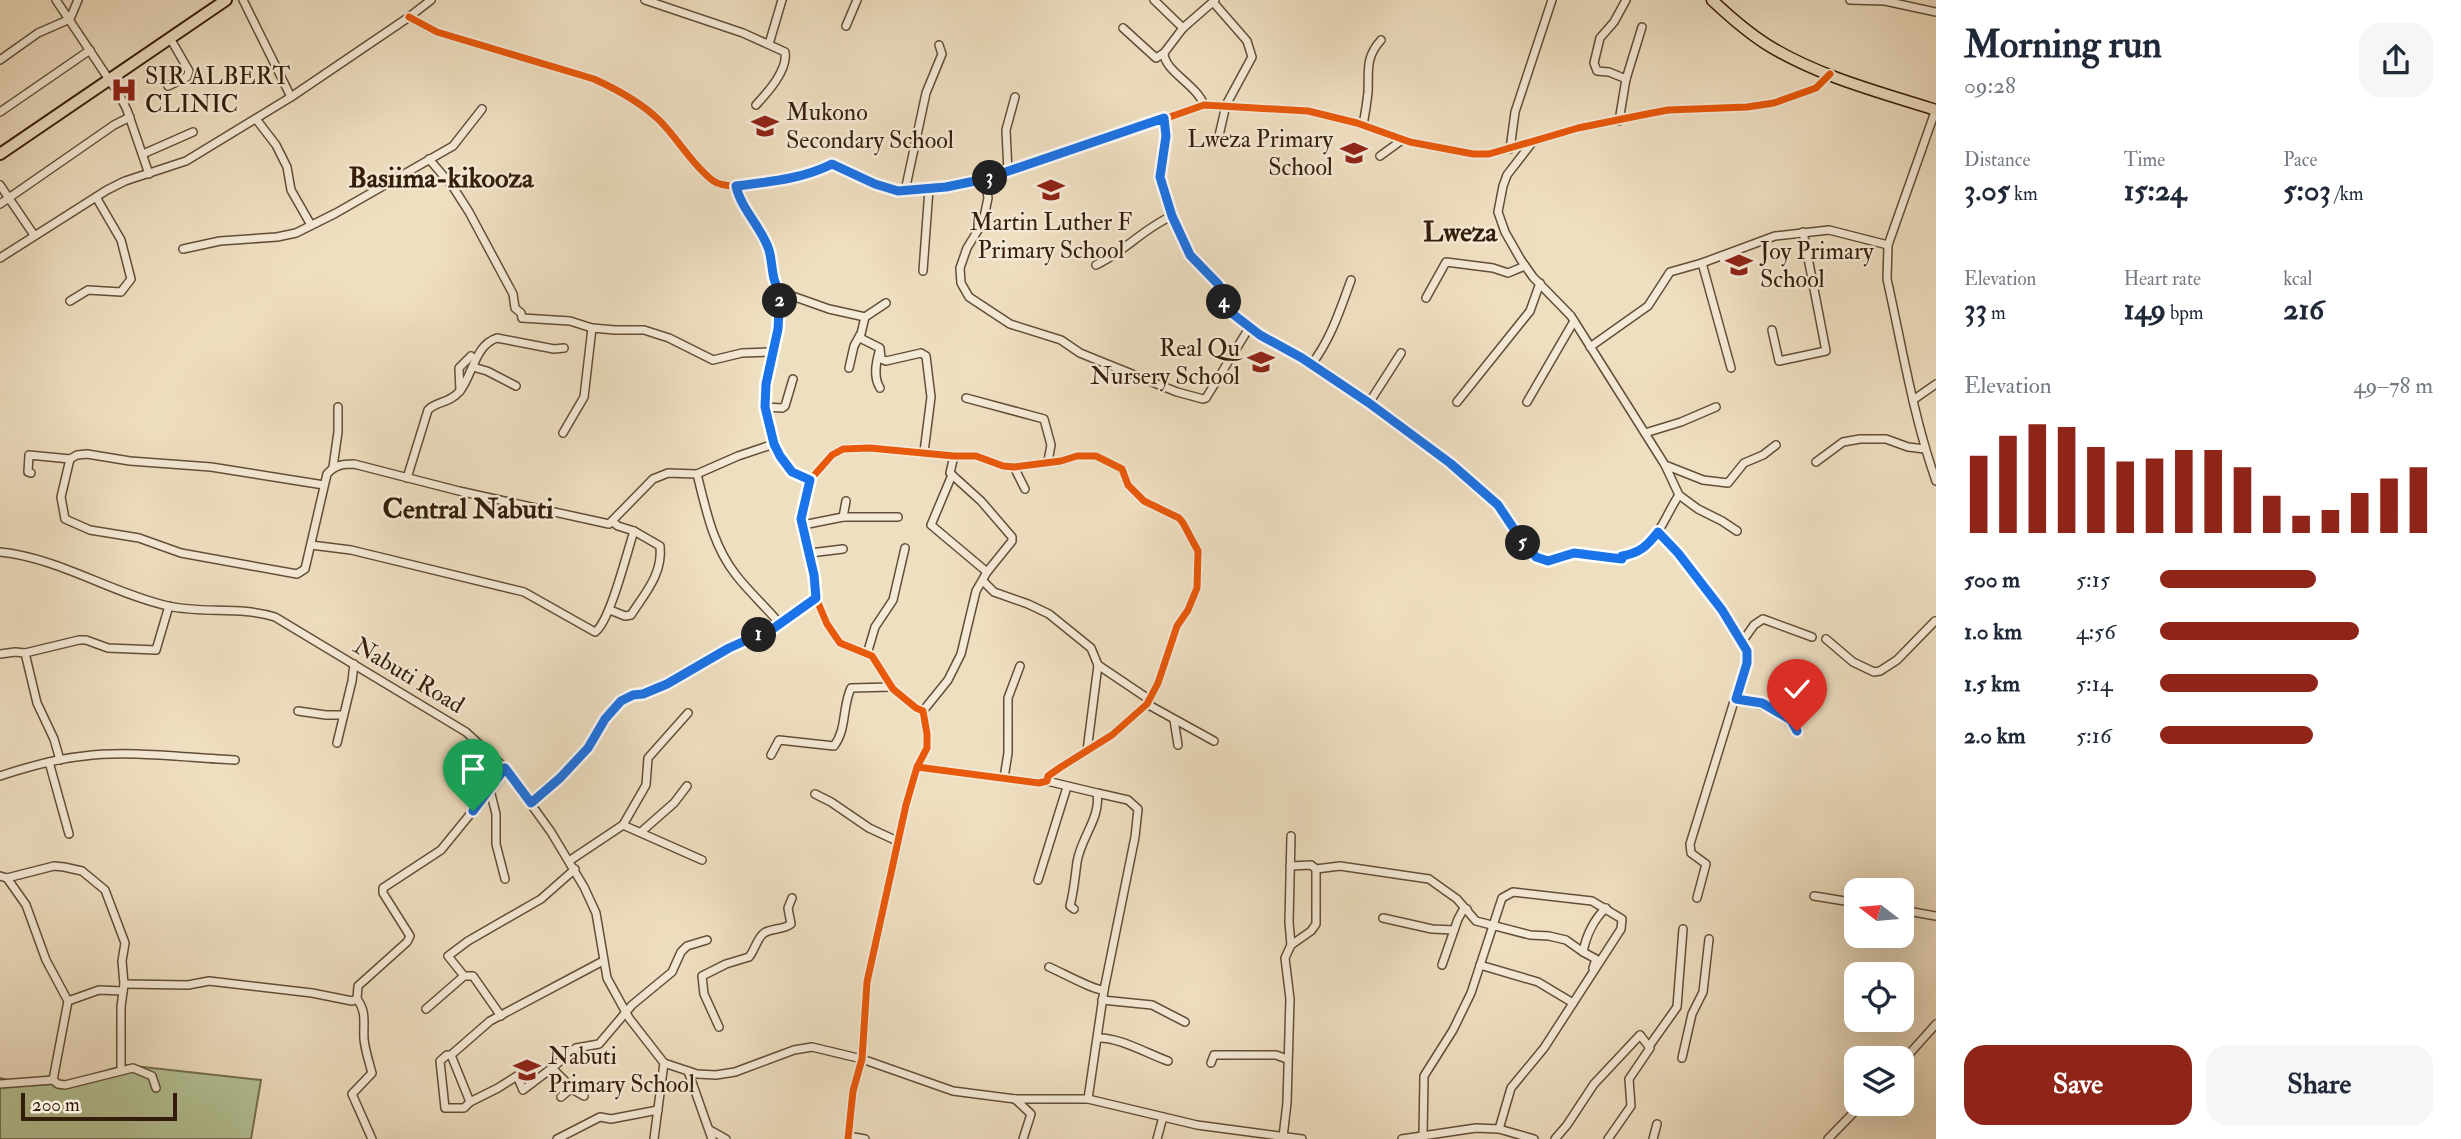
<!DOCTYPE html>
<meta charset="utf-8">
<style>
:root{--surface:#fff;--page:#f6f6f7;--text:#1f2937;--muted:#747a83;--accent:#8f2418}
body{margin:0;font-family:"IM FELL Double Pica",serif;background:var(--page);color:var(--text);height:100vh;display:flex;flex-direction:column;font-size:26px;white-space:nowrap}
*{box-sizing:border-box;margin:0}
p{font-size:23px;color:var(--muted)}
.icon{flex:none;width:38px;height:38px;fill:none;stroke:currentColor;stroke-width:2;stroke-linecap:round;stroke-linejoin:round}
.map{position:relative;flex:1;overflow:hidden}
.side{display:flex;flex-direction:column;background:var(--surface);width:525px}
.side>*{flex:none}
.needle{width:46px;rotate:286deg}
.fabs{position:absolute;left:1844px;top:878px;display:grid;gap:14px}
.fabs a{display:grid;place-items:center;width:70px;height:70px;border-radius:14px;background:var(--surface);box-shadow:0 7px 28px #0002;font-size:35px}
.scale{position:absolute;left:21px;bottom:18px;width:156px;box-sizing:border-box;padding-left:7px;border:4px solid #331d09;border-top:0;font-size:19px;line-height:24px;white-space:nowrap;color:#331d09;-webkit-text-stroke:5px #f5ead7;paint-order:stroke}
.pin{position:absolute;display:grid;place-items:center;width:60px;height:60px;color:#fff;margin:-72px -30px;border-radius:50% 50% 50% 0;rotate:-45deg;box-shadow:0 0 7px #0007}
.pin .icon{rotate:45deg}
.km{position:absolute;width:35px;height:35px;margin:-18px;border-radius:50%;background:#222;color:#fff;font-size:19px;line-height:35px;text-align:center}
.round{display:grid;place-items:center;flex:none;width:74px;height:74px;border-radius:21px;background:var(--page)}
.head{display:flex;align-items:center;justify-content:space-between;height:119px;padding:0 28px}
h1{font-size:38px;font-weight:800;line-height:52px}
.figures{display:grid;grid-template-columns:repeat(3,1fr);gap:10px;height:119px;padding:7px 28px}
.figures div{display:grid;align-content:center}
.figures b{font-size:30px;font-weight:800}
.figures small{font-size:19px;font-weight:400}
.figures p{font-size:19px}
.chart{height:196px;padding:14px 28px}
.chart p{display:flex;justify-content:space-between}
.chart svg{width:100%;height:126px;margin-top:7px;stroke:var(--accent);stroke-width:6}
.primary-button{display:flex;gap:14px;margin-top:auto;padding:14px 28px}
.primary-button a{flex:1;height:80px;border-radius:21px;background:var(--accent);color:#fff;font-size:28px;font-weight:800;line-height:80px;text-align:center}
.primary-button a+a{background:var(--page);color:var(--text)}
ul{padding:0 28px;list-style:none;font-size:23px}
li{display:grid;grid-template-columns:112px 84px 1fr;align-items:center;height:52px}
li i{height:18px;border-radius:9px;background:var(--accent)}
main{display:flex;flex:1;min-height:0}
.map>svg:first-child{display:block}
.green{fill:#b4c397;stroke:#747050;stroke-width:2}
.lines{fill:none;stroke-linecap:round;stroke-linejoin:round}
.minor-casing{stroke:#624e37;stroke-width:10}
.major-casing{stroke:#331d09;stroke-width:13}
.highway-casing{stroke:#331d09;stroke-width:14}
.minor{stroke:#f5ead7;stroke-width:7}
.major{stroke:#efdfc1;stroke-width:10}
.highway{stroke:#efdfc1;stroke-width:10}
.cycleway-casing{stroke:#f5ead7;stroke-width:11}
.cycleway{stroke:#e8590c;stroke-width:7}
.route-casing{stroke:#fff;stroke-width:14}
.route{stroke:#1a73e8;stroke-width:9}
.labels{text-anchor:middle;stroke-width:5;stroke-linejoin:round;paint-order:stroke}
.poi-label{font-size:24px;fill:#331d09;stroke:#f5ead7;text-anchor:start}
.street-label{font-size:24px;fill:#331d09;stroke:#f5ead7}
.quarter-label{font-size:28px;font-weight:bold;fill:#331d09;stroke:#f5ead7}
</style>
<main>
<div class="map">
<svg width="1936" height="1139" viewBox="0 0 1936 1139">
<rect width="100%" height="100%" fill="#efdfc1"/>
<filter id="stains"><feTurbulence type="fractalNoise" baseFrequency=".00286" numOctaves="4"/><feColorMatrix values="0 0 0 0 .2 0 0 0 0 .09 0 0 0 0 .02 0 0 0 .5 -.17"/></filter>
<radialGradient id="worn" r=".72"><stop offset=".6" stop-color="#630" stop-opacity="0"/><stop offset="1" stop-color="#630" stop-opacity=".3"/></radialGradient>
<!-- green -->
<path class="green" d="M125,1065L261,1080L251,1139H0V1078C49,1093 79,1078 125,1065Z"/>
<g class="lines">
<defs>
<g id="minor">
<polyline points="56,0 120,96 127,110 149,174"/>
<polyline points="243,0 291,97"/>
<path d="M645,0L743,33L785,52C788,70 768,92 756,105"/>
<polyline points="1154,0 1183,28"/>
<polyline points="1850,0 1885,1 1936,12"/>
<polyline points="1213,2 1247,41 1252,57 1226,105 1218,140"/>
<path d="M409,17L437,32L594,79C616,89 641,103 658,119C677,137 691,164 712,180C732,196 810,176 832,164L875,184L898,191L946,187L985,179L1035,164L1204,105L1308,111L1357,123L1410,142L1473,154H1489L1578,128L1642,115L1668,110L1747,107L1774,103L1816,88L1830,74"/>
<polyline points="846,26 857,0"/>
<polyline points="1123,28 1156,58 1164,53"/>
<polyline points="769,44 782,0"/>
<polyline points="0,60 38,33 70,19 78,0"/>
<polyline points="1626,79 1609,72 1597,71 1594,63 1600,38 1614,22 1626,0"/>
<polyline points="168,86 187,77 189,71 170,38"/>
<path d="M1204,105C1196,84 1164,71 1164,53L1183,28L1215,0"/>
<path d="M1936,109L1888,245L1887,279C1902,346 1913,416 1936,481"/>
<polyline points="0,112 90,50"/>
<path d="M1164,118L1166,136L1160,180L1180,235L1190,255L1219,285L1229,311L1260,335L1302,358L1369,403L1450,463L1498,505L1515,532L1536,557L1548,561L1574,553L1622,559V556C1657,551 1661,522 1679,495"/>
<polyline points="256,119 276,145 287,167 291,190 311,225"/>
<polyline points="1619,121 1626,79 1642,27"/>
<path d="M1363,125C1365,114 1367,103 1368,92C1369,70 1365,58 1381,40"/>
<polyline points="1531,144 1507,175 1503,186 1498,212 1505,232 1521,260 1533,277 1571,316 1665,465 1679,495 1698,509 1722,521 1737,531"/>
<polyline points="1510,149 1515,112 1552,0"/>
<polyline points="143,154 193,132"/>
<polyline points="1380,156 1402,140"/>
<polyline points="429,159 453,187 469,212 513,294 515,308 521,313 522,318 570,321 592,328"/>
<polyline points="1008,172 1006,130 1015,97"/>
<polyline points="985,179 988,198 983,222 967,248 960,268 961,283 969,297 1010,324 1061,340 1080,353 1107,364 1177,392 1203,399 1206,398 1249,328"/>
<polyline points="0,185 34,235"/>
<polyline points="736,186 739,196 768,249 775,285 781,292 778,329 766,384 765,407 774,444 781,456 792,472 810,480"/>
<polyline points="905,191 926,93 942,54 939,45"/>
<polyline points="0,204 114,125 130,117"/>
<polyline points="183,249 220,241 277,237 296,233 336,213 453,146 482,109"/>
<polyline points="0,258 107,190 125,181 186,161 291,97 409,17 431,0"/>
<polyline points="1702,263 1731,368"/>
<path d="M1096,265C1124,252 1144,228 1172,216"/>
<polyline points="923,271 929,189"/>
<polyline points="781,292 829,309 865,317 860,338 880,348 881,359 886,361 921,353 926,356 931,397 924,452"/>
<polyline points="1426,298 1446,262 1493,268 1508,273 1525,266"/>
<polyline points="70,301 88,290 121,292 131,279 121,240 96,197"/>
<polyline points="865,317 886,303"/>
<polyline points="1772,330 1779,361 1826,351 1803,232"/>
<polyline points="1590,347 1648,306 1670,272 1702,263 1775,236 1829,230 1888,245"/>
<path d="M879,352C876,363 873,377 880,388"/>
<path d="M1311,365C1331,339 1340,310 1351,280"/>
<polyline points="473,367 487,371 516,386"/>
<polyline points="849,368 854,346 860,335"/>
<path d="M460,391C473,374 475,345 497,338L554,349L564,348"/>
<polyline points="966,398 1044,419 1051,445 1048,461"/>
<polyline points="1913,400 1936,384"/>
<polyline points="1457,402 1530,311 1540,283"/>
<polyline points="1527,402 1574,321"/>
<polyline points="1369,403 1401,353"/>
<polyline points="765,407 782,408 785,406 793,379"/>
<polyline points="563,433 584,397 592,328 615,330 644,330 669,338 713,360 742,353 769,352 774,354"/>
<polyline points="1645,433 1681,422 1716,407"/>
<polyline points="1816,462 1843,442 1860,439 1886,439 1908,447 1925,449"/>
<polyline points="1665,465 1703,480 1728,483 1744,463 1763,455 1776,445"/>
<polyline points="333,467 338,432 338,407"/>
<polyline points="1014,467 1025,489"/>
<polyline points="31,473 28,472 29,455 70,459"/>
<path d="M697,474C706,510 713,546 736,575C750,593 766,607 780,624"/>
<polyline points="952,475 931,525 987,572"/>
<path d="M407,478L428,410C436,401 449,404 460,391L459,368L471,356"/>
<path d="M324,485L211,467L130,461L87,454L77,455L70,459L61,497L65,519L90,530L139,538L181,553L297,574L305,569L327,474C335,465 342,464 354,464L459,491L609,524L653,479L668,473L697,474L738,456L774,444"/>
<polyline points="843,517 846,501"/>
<polyline points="803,525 843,517 898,517"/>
<polyline points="1658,532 1678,553 1734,628 1748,656 1690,844 1691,853 1706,864 1697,898"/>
<path d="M311,545L351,550L524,592L595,632C610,622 627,552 634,531L618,526L613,522"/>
<path d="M0,552C59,558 111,593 168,606C204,614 240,606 275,617L466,732L505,768L551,832L584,887L596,913L607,978L629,1018L664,1063"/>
<polyline points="810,553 843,549"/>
<polyline points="983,581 994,592 1028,604 1049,614 1091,648 1098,665 1087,751"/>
<path d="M610,610L625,616L631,615C645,593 663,574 660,546L634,531"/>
<polyline points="1826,639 1853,662 1874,672 1880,671 1897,660 1935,621"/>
<polyline points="1742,642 1754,625 1763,619 1812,637"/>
<polyline points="25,653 79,640 86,640 108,648 156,650 169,606"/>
<polyline points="0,654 15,652 25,653 37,703 54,739 60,760"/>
<polyline points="867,654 875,627 893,600 905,548"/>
<polyline points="1098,665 1150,700"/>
<path d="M1736,699C1760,706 1783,705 1796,731"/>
<polyline points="1147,704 1214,741"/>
<polyline points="298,711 326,715 343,715"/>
<polyline points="923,711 948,680 961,654 976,591 987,572 1012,541 1012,537 981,501 950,473 954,456"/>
<polyline points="1174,720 1178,745"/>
<path d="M1792,723C1808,715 1813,707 1817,690L1805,678"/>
<polyline points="337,743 352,681 354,664"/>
<path d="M771,755L779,740L834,746C847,729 842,707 851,688L891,687"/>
<polyline points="49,762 69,834"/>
<path d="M0,776C27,767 55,759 84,756C129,750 188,758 235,760"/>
<polyline points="1004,778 1008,753 1008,698 1020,666"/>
<path d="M1047,781L1097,793C1101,818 1081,837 1077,862C1075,877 1074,891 1070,906L1074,909"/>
<polyline points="490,790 496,814 496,844 505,879"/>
<polyline points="1097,793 1128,800 1138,809 1135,837 1104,990"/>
<polyline points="815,794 831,802 869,828 897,841"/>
<polyline points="531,803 560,778 588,748 605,719 621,701 633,695 643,694 667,684 729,648 773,628 816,598"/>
<polyline points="623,825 702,860"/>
<polyline points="641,832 674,803 687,786"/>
<polyline points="1291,836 1289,922 1291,945"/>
<polyline points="569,861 623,825 646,785 648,758 688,713"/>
<polyline points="1290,866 1311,865 1316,869 1340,866 1429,879 1457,899 1476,921 1530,935 1549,936 1566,940 1583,952"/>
<polyline points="0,876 7,878 54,866 64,867 82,871 105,890 125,943 122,961 124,984 121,1007 121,1070"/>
<polyline points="7,878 26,905 46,960 68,1001 53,1080 58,1084 65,1085 133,1068 152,1076 156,1088"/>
<polyline points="1038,880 1067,787"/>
<polyline points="1814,896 1857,903"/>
<polyline points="1902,910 1936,916"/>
<polyline points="1383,918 1432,929 1454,930"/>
<polyline points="1442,965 1458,919 1463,910 1467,909"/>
<polyline points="1480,965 1538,982 1573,1003"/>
<path d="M1049,967C1061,972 1095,991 1104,990L1088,1099"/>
<path d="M1593,968L1596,959L1583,952C1586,936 1594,919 1606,908"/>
<polyline points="124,984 188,985 209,981 312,993 352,1001 357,999"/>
<polyline points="1102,1000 1152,1005 1185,1022"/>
<polyline points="68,1001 99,990 123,991"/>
<polyline points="426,1009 464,976"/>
<polyline points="501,1016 473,976 464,976 448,956 468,941 541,899 575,869"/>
<path d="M719,1027L704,994L702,976L726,964L749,957C755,950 757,938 764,933C772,928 783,930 791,924L788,908L792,898"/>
<path d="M1098,1038C1119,1037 1148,1054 1168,1061"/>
<polyline points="1650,1045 1677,1007 1683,929"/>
<polyline points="451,1055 447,1055 440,1061 445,1108 464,1108 470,1102 451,1055 490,1021 603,961"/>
<polyline points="1682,1058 1692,1014 1703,992 1709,939"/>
<polyline points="1902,1062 1936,1024"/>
<polyline points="664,1063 697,1074 716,1075 735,1072 794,1050 812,1047 862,1059 953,1091 1015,1099 1088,1099 1197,1125 1302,1139"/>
<polyline points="1211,1063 1214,1055 1276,1055 1287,1059"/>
<polyline points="688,1071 712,1139"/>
<polyline points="0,1084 53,1080"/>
<polyline points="584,1096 575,1091 552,1068 576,1048 599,1044 632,1005 672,972 681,952 687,946 707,940"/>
<polyline points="561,1097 572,1088"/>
<polyline points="1015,1099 1031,1114 1023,1139"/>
<polyline points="470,1102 498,1088 517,1076 523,1090 552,1068"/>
<polyline points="710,1130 726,1139"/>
<polyline points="848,1136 865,1139"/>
<polyline points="1423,1136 1424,1076 1453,1030 1471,993 1502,898 1513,892 1592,901 1622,919 1621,929 1544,1048 1511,1088 1499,1129"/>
<polyline points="1283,1137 1287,1103 1290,999 1285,958 1291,945 1311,931 1316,924 1316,869"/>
<path d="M372,1139L352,1094L372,1073C369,1062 365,1050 364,1039C363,1023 367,1012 357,999L358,986L407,942L410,936L383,893V888L441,850L494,785L505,768"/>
<polyline points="557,1139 600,1117 611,1119 658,1110"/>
<polyline points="654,1139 664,1063"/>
<polyline points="848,1139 853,1091 862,1059 867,982 906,805 917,767 927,748 927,734 923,711 916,708 893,689 872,656 840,643 827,624 816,598 814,574 801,518 810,480 832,455 843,449 870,448 954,456 976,456 1003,466 1014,467 1061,461 1077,456 1096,456 1122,469 1128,485 1144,501 1179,518 1183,523 1198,551 1197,588 1188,610 1177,626 1158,683 1147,704 1112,735 1061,767 1048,776 1047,781 1039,783 917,767"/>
<polyline points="1157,1139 1163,1117"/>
<polyline points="1402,1139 1476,1128 1499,1129 1534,1139"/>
<polyline points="1555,1139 1567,1125 1594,1084 1640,1035 1650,1048 1629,1079 1631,1106 1608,1139"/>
<polyline points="1653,1139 1657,1124"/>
<polyline points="1828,1139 1862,1104"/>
</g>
<path id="major" d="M1712,0C1729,16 1746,31 1766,44C1817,76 1879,92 1936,110"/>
<polyline id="highway" points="0,154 226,0"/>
</defs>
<!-- minor casing -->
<use href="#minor" class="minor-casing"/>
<!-- major casing -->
<use href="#major" class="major-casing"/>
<!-- highway casing -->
<use href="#highway" class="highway-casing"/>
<!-- minor -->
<use href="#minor" class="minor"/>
<!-- major -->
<use href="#major" class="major"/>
<!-- highway -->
<use href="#highway" class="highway"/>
<defs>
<g id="cycleway">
<path d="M409,17L437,32L594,79C616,89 641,103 658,119C677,137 691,164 712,180C732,196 810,176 832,164L875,184L898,191L946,187L985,179L1035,164L1204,105L1308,111L1357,123L1410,142L1473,154H1489L1578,128L1642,115L1668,110L1747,107L1774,103L1816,88L1830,74"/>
<polyline points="848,1139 853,1091 862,1059 867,982 906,805 917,767 927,748 927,734 923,711 916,708 893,689 872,656 840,643 827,624 816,598 814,574 801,518 810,480 832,455 843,449 870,448 954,456 976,456 1003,466 1014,467 1061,461 1077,456 1096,456 1122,469 1128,485 1144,501 1179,518 1183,523 1198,551 1197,588 1188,610 1177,626 1158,683 1147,704 1112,735 1061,767 1048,776 1047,781 1039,783 917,767"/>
</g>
</defs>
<!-- cycleway casing -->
<use href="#cycleway" class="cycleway-casing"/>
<!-- cycleway -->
<use href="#cycleway" class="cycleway"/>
</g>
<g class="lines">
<defs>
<path id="route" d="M473,811L505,768L531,803L560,778L588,748L605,719L621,701L633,695L643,694L667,684L729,648L774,628L816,598L814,575L801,519L810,480L792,472L780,456L774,444L765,407L766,384L778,329L780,292C771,280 773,264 769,250C762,228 741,209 736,186C767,182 803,179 832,164L875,184L898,191L946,187L985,179L1164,118L1166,136L1160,177L1172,216L1190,255L1219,285L1229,311L1260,335L1302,358L1369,403L1450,463L1498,505L1516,532L1536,557L1548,561L1574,553L1622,559V556C1640,553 1647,546 1658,532L1678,553L1722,610L1747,651V663L1736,699L1762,703L1791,720L1797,731"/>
</defs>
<!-- route casing -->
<use href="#route" class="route-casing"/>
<!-- route -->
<use href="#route" class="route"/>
</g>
<!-- icons -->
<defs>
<symbol id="hospital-bare" viewBox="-9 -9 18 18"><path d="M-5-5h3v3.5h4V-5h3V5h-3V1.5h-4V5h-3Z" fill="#8f2418" stroke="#f5ead7" stroke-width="2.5" paint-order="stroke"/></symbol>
<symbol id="school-bare" viewBox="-9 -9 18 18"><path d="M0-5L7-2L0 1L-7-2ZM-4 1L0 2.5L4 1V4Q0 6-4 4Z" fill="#8f2418" stroke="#f5ead7" stroke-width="2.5" paint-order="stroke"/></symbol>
</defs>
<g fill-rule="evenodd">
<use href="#hospital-bare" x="105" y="71" width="38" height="38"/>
<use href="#school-bare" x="746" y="107" width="38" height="38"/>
<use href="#school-bare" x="1335" y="134" width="38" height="38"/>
<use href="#school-bare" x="1032" y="171" width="38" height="38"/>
<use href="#school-bare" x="1720" y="246" width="38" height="38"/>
<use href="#school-bare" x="1242" y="343" width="38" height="38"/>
<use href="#school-bare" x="508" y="1051" width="38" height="38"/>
</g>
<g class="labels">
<!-- poi labels -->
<g class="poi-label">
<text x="145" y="84">SIR ALBERT<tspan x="145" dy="28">CLINIC</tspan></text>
<text x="786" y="120">Mukono<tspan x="786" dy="28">Secondary School</tspan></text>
<text x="1333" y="147" text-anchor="end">Lweza Primary<tspan x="1333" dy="28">School</tspan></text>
<text x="1051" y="230" text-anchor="middle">Martin Luther F<tspan x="1051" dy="28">Primary School</tspan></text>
<text x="1760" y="259">Joy Primary<tspan x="1760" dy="28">School</tspan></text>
<text x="1240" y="356" text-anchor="end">Real Qu<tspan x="1240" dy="28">Nursery School</tspan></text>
<text x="548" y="1064">Nabuti<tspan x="548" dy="28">Primary School</tspan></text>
</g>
<!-- street labels -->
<g class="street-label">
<text transform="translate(409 675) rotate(31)" y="8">Nabuti Road</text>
</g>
<!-- quarter labels -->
<g class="quarter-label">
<text x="441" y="187">Basiima-kikooza</text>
<text x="1460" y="241">Lweza</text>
<text x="468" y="518">Central Nabuti</text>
</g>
</g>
<rect width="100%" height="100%" filter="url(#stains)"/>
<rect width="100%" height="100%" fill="url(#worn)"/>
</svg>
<div class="fabs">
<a><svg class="needle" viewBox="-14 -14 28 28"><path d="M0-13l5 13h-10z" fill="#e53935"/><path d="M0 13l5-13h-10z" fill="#747a83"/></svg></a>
<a><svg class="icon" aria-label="locate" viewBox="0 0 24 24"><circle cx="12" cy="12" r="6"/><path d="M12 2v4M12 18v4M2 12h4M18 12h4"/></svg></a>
<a><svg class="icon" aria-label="layers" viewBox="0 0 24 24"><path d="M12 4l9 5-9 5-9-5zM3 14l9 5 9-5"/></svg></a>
</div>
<div class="scale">200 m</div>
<div class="pin" style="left:473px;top:811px;background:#1e9e55"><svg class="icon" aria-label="arrive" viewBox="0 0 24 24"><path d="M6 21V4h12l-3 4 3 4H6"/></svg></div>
<div class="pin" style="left:1797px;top:731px;background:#d93025"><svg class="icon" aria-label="check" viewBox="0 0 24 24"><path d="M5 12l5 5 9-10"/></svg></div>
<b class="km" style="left:759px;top:635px">1</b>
<b class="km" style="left:780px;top:301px">2</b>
<b class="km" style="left:990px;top:178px">3</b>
<b class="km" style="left:1224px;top:302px">4</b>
<b class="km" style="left:1523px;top:543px">5</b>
</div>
<section class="side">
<div class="head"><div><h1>Morning run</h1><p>09:28</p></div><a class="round"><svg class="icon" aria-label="share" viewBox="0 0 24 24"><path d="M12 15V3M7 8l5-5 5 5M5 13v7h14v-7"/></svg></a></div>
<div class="figures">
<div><p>Distance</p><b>3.05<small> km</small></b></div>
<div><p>Time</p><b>15:24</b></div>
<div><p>Pace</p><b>5:03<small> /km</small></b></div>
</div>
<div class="figures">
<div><p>Elevation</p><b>33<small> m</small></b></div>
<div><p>Heart rate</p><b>149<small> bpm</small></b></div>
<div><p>kcal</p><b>216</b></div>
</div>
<div class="chart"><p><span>Elevation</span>49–78 m</p>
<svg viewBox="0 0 160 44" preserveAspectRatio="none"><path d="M5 44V17M15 44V10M25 44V6M35 44V7M45 44V14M55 44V19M65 44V18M75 44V15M85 44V15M95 44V21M105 44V31M115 44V38M125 44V36M135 44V30M145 44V25M155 44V21"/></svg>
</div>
<ul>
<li><b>500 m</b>5:15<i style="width:57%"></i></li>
<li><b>1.0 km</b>4:56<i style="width:73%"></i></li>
<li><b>1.5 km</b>5:14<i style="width:58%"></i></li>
<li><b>2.0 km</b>5:16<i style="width:56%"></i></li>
</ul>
<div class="primary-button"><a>Save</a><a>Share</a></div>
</section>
</main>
